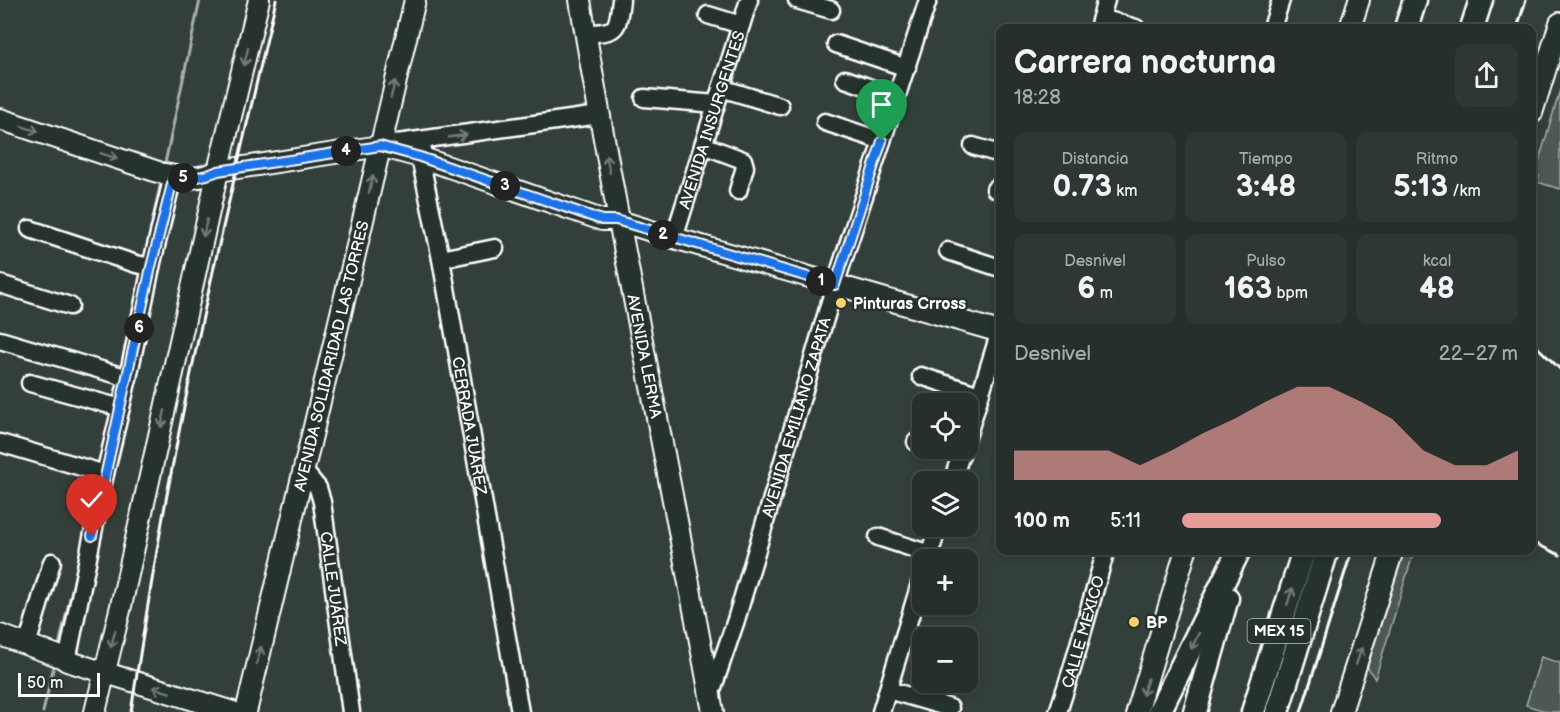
<!DOCTYPE html>
<html lang="es">
<meta charset="utf-8">
<style>
:root{--surface:#262f2c;--page:#2e3734;--text:#f1f3f6;--muted:#a4a9a9;--line:#424a48;--accent:#e69b98}
body{margin:0;font-family:"Balsamiq Sans",sans-serif;background:var(--page);color:var(--text);height:100vh;display:flex;flex-direction:column;font-size:22px;white-space:nowrap}
*{box-sizing:border-box;margin:0}
p{font-size:20px;color:var(--muted)}
.icon{flex:none;width:33px;height:33px;fill:none;stroke:currentColor;stroke-width:2;stroke-linecap:round;stroke-linejoin:round}
.map{position:relative;flex:1;overflow:hidden}
.side{position:absolute;left:996px;top:24px;width:540px;height:531px;display:flex;flex-direction:column;background:var(--surface);border-radius:12px;box-shadow:0 3px 9px #0003,0 0 0 2px var(--line)}
.side>*{flex:none}
.tools{position:absolute;left:912px;top:393px;display:grid;gap:12px}
.tools a{display:grid;place-items:center;width:66px;height:66px;border-radius:12px;background:var(--surface);box-shadow:0 3px 9px #0003,0 0 0 2px var(--line);font-size:30px}
.scale{position:absolute;left:18px;bottom:15px;width:82px;box-sizing:border-box;padding-left:6px;border:3px solid #fff;border-top:0;font-size:16px;line-height:21px;white-space:nowrap;color:#fff;-webkit-text-stroke:4px #26332d;paint-order:stroke}
.pin{position:absolute;display:grid;place-items:center;width:51px;height:51px;color:#fff;margin:-62px -26px;border-radius:50% 50% 50% 0;rotate:-45deg;box-shadow:0 0 6px #0007}
.pin .icon{rotate:45deg}
.km{position:absolute;width:30px;height:30px;margin:-15px;border-radius:50%;background:#222;color:#fff;font-size:16px;line-height:30px;text-align:center}
.round{display:grid;place-items:center;flex:none;width:63px;height:63px;border-radius:12px;background:var(--page)}
.head{display:flex;align-items:center;justify-content:space-between;height:102px;padding:0 18px}
h1{font-size:33px;font-weight:800;line-height:45px}
.stats{display:grid;grid-template-columns:repeat(3,1fr);gap:9px;height:102px;padding:6px 18px}
.stats div{display:grid;align-content:center;border-radius:12px;background:var(--page);text-align:center}
.stats b{font-size:30px;font-weight:800}
.stats small{font-size:16px;font-weight:400}
.stats p{font-size:16px}
.chart{height:168px;padding:12px 18px}
.chart p{display:flex;justify-content:space-between}
.chart svg{width:100%;height:108px;margin-top:6px;fill:var(--accent);opacity:.7}
ul{padding:0 18px;list-style:none;font-size:20px}
li{display:grid;grid-template-columns:96px 72px 1fr;align-items:center;height:45px}
li i{height:15px;border-radius:8px;background:var(--accent)}
.map>svg:first-child{display:block}
.green{fill:#4d5853;stroke:#a6aca9;stroke-width:1.5}
.lines{fill:none;stroke-linecap:round;stroke-linejoin:round}
.stream{stroke:#abb0ae;stroke-width:3}
.minor-casing{stroke:#fff;stroke-width:21}
.major-casing{stroke:#fff;stroke-width:24}
.highway-casing{stroke:#fff;stroke-width:27}
.minor{stroke:#26332d;stroke-width:16}
.major{stroke:#26332d;stroke-width:20}
.highway{stroke:#26332d;stroke-width:22}
.rail{stroke:#fff;stroke-width:3}
.oneway{stroke:#727a76}
.route-casing{stroke:#fff;stroke-width:12}
.route{stroke:#1a73e8;stroke-width:8}
.poi-dot{fill:#ffd166;stroke:#26332d;stroke-width:2}
.labels{text-anchor:middle;stroke-width:5;stroke-linejoin:round;paint-order:stroke}
.shield{fill:#26332d;stroke:#bec2c0;stroke-width:1.5}
.shield-label{font-size:15px;font-weight:bold;fill:#fff}
.street-label{font-size:16px;fill:#fff;stroke:#26332d}
.poi-label{font-size:16px;font-weight:bold;fill:#fff;stroke:#26332d;text-anchor:start}
</style>
<div class="map">
<svg width="1560" height="712" viewBox="0 0 1560 712">
<rect width="100%" height="100%" fill="#333f3a"/>
<filter id="ink" filterUnits="userSpaceOnUse"><feTurbulence type="fractalNoise" baseFrequency=".0167" numOctaves="2"/><feDisplacementMap in="SourceGraphic" scale="12" xChannelSelector="R" yChannelSelector="G"/><feConvolveMatrix kernelMatrix="1 2 1 2 8 2 1 2 1" color-interpolation-filters="sRGB"/></filter>
<g filter="url(#ink)">
<!-- green -->
<g class="green">
<polygon points="1560,90 1560,189 1537,182 1539,176 1535,174"/>
<polygon points="1402,551 1414,551 1375,679 1367,667"/>
<polygon points="1541,657 1560,663 1560,712 1548,712 1526,705"/>
</g>
<g class="lines">
<!-- stream -->
<g class="stream">
<polyline points="164,168 200,0"/>
<polyline points="144,259 161,181"/>
<polyline points="120,371 140,278"/>
<polyline points="114,400 118,380"/>
<polyline points="58,649 84,538"/>
<polyline points="43,712 55,661"/>
</g>
<defs>
<g id="minor">
<polyline points="797,0 831,10"/>
<polyline points="708,15 741,25"/>
<polyline points="1101,18 1136,28"/>
<polyline points="1098,28 1106,0"/>
<polyline points="1272,28 1281,0"/>
<path d="M585,34C618,31 617,32 621,0"/>
<polyline points="836,44 907,68"/>
<polyline points="845,79 897,97"/>
<polyline points="721,88 780,106"/>
<polyline points="644,98 716,104"/>
<polyline points="825,122 882,141"/>
<path id="s1" d="M424,141L420,157L441,259L520,712"/>
<polyline points="383,145 599,115"/>
<polyline points="703,145 743,160 745,167 738,191"/>
<polyline points="973,146 1000,154"/>
<polyline points="995,189 1000,190"/>
<polyline points="30,229 136,264 151,267"/>
<path id="s2" d="M674,238L749,0"/>
<polyline points="948,251 1000,268"/>
<polyline points="441,259 495,248"/>
<polyline points="0,284 70,306"/>
<polyline points="0,340 128,378"/>
<polyline points="921,376 980,395"/>
<polyline points="30,383 121,408"/>
<polyline points="968,434 1000,331"/>
<polyline points="916,442 922,443"/>
<polyline points="0,443 105,474"/>
<polyline points="940,448 961,455"/>
<path id="s3" d="M304,471L318,488L322,502L351,712"/>
<polyline points="952,482 963,448"/>
<polyline points="878,537 930,554"/>
<polyline points="928,560 938,526"/>
<polyline points="27,645 52,562"/>
<polyline points="67,661 105,474 128,378 151,267 173,176"/>
<polyline points="888,690 950,708"/>
<path id="s4" d="M710,696L736,620L835,285L928,0"/>
<polyline points="881,712 922,577"/>
<path id="s5" d="M1058,712L1072,669L1106,550"/>
</g>
<g id="major">
<path id="s6" d="M580,0C619,238 670,474 713,712"/>
<polyline points="1350,28 1359,0"/>
<polyline points="1532,113 1560,23"/>
<polyline points="0,119 158,172"/>
<path d="M165,174C187,179 198,180 218,171L380,146L420,157L602,220H616L674,238L1000,332"/>
<polyline points="0,635 61,657 67,661 233,712"/>
<polyline points="95,712 121,606 218,171 259,0"/>
<path id="s7" d="M246,712L334,343L415,0"/>
<polyline points="1137,712 1186,550"/>
<polyline points="1341,712 1393,550"/>
</g>
<g id="highway">
<polyline points="1406,28 1415,0"/>
<polyline points="1472,28 1481,0"/>
<polyline points="1159,712 1239,550"/>
<polyline points="1195,712 1227,598"/>
<polyline points="1253,712 1304,550"/>
<polyline points="1277,712 1327,550"/>
</g>
</defs>
<!-- minor casing -->
<use href="#minor" class="minor-casing"/>
<!-- major casing -->
<use href="#major" class="major-casing"/>
<!-- highway casing -->
<use href="#highway" class="highway-casing"/>
<!-- minor -->
<use href="#minor" class="minor"/>
<!-- major -->
<use href="#major" class="major"/>
<!-- highway -->
<use href="#highway" class="highway"/>
<!-- rail -->
<g class="rail">
<polyline points="1517,28 1526,0"/>
<polyline points="1532,342 1560,369"/>
<polyline points="1532,542 1560,555"/>
<path d="M131,712C143,634 155,556 170,479C200,318 239,159 276,0"/>
<polyline points="1301,712 1352,550"/>
</g>
</g>
<!-- one-way arrows -->
<defs><path id="oneway-shaft" d="M-6 0H5M1.5-3L5.5 0L1.5 3" fill="none" stroke-width="1.6" stroke-linecap="round" stroke-linejoin="round" transform="scale(1.5)"/></defs>
<g class="oneway">
<use href="#oneway-shaft" transform="translate(246 57) rotate(103)"/>
<use href="#oneway-shaft" transform="translate(393 89) rotate(-76)"/>
<use href="#oneway-shaft" transform="translate(30 129) rotate(18)"/>
<use href="#oneway-shaft" transform="translate(458 136) rotate(-8)"/>
<use href="#oneway-shaft" transform="translate(109 156) rotate(19)"/>
<use href="#oneway-shaft" transform="translate(608 164) rotate(-101)"/>
<use href="#oneway-shaft" transform="translate(371 184) rotate(-77)"/>
<use href="#oneway-shaft" transform="translate(205 228) rotate(103)"/>
<use href="#oneway-shaft" transform="translate(163 419) rotate(103)"/>
<use href="#oneway-shaft" transform="translate(1290 596) rotate(-72)"/>
<use href="#oneway-shaft" transform="translate(113 639) rotate(105)"/>
<use href="#oneway-shaft" transform="translate(1195 641) rotate(116)"/>
<use href="#oneway-shaft" transform="translate(259 655) rotate(-76)"/>
<use href="#oneway-shaft" transform="translate(1359 656) rotate(-72)"/>
<use href="#oneway-shaft" transform="translate(1145 687) rotate(107)"/>
<use href="#oneway-shaft" transform="translate(161 690) rotate(-163)"/>
</g>
</g>
<g class="lines" filter="url(#ink)">
<defs>
<path id="route" d="M92,536L151,267L174,176C191,179 201,178 218,171L380,146L420,157L602,220H616L835,285L882,141"/>
</defs>
<!-- route casing -->
<use href="#route" class="route-casing"/>
<!-- route -->
<use href="#route" class="route"/>
</g>
<!-- markers -->
<g class="poi-dot">
<circle cx="841" cy="303" r="6"/>
<circle cx="1134" cy="622" r="6"/>
</g>
<g class="labels">
<!-- shield labels -->
<rect class="shield" x="1247.5" y="619" width="63" height="24" rx="4.5"/>
<g class="shield-label">
<text x="1279" y="636">MEX 15</text>
</g>
<!-- street labels -->
<g class="street-label">
<text dy="6" stroke="none"><textPath href="#s2" startOffset="124">AVENIDA INSURGENTES</textPath></text>
<text dy="6" stroke="none"><textPath href="#s7" startOffset="366">AVENIDA SOLIDARIDAD LAS TORRES</textPath></text>
<text dy="6" stroke="none"><textPath href="#s6" startOffset="362">AVENIDA LERMA</textPath></text>
<text dy="6" stroke="none"><textPath href="#s4" startOffset="292">AVENIDA EMILIANO ZAPATA</textPath></text>
<text dy="6" stroke="none"><textPath href="#s1" startOffset="290">CERRADA JUÁREZ</textPath></text>
<text dy="6" stroke="none"><textPath href="#s3" startOffset="124">CALLE JUÁREZ</textPath></text>
<text dy="6" stroke="none"><textPath href="#s5" startOffset="84">CALLE MÉXICO</textPath></text>
</g>
<!-- poi labels -->
<g class="poi-label">
<text x="853" y="309">Pinturas Crross</text>
<text x="1146" y="628">BP</text>
</g>
</g>
</svg>
<div class="tools">
<a><svg class="icon" aria-label="locate" viewBox="0 0 24 24"><circle cx="12" cy="12" r="6"/><path d="M12 2v4M12 18v4M2 12h4M18 12h4"/></svg></a>
<a><svg class="icon" aria-label="layers" viewBox="0 0 24 24"><path d="M12 4l9 5-9 5-9-5zM3 14l9 5 9-5"/></svg></a>
<a>+</a>
<a>−</a>
</div>
<div class="scale">50 m</div>
<div class="pin" style="left:882px;top:141px;background:#1e9e55"><svg class="icon" aria-label="arrive" viewBox="0 0 24 24"><path d="M6 21V4h12l-3 4 3 4H6"/></svg></div>
<div class="pin" style="left:92px;top:536px;background:#d93025"><svg class="icon" aria-label="check" viewBox="0 0 24 24"><path d="M5 12l5 5 9-10"/></svg></div>
<b class="km" style="left:821px;top:281px">1</b>
<b class="km" style="left:663px;top:235px">2</b>
<b class="km" style="left:505px;top:186px">3</b>
<b class="km" style="left:346px;top:151px">4</b>
<b class="km" style="left:183px;top:178px">5</b>
<b class="km" style="left:139px;top:328px">6</b>
<section class="side">
<div class="head"><div><h1>Carrera nocturna</h1><p>18:28</p></div><a class="round"><svg class="icon" aria-label="share" viewBox="0 0 24 24"><path d="M12 15V3M7 8l5-5 5 5M5 13v7h14v-7"/></svg></a></div>
<div class="stats">
<div><p>Distancia</p><b>0.73<small> km</small></b></div>
<div><p>Tiempo</p><b>3:48</b></div>
<div><p>Ritmo</p><b>5:13<small> /km</small></b></div>
</div>
<div class="stats">
<div><p>Desnivel</p><b>6<small> m</small></b></div>
<div><p>Pulso</p><b>163<small> bpm</small></b></div>
<div><p>kcal</p><b>48</b></div>
</div>
<div class="chart"><p><span>Desnivel</span>22–27 m</p>
<svg viewBox="0 0 160 44" preserveAspectRatio="none"><path d="M0 44V32L10 32L20 32L30 32L40 38L50 32L60 25L70 19L80 12L90 6L100 6L110 12L120 19L130 32L140 38L150 38L160 32V44z"/></svg>
</div>
<ul>
<li><b>100 m</b>5:11<i style="width:77%"></i></li>
</ul>
</section>
</div>
